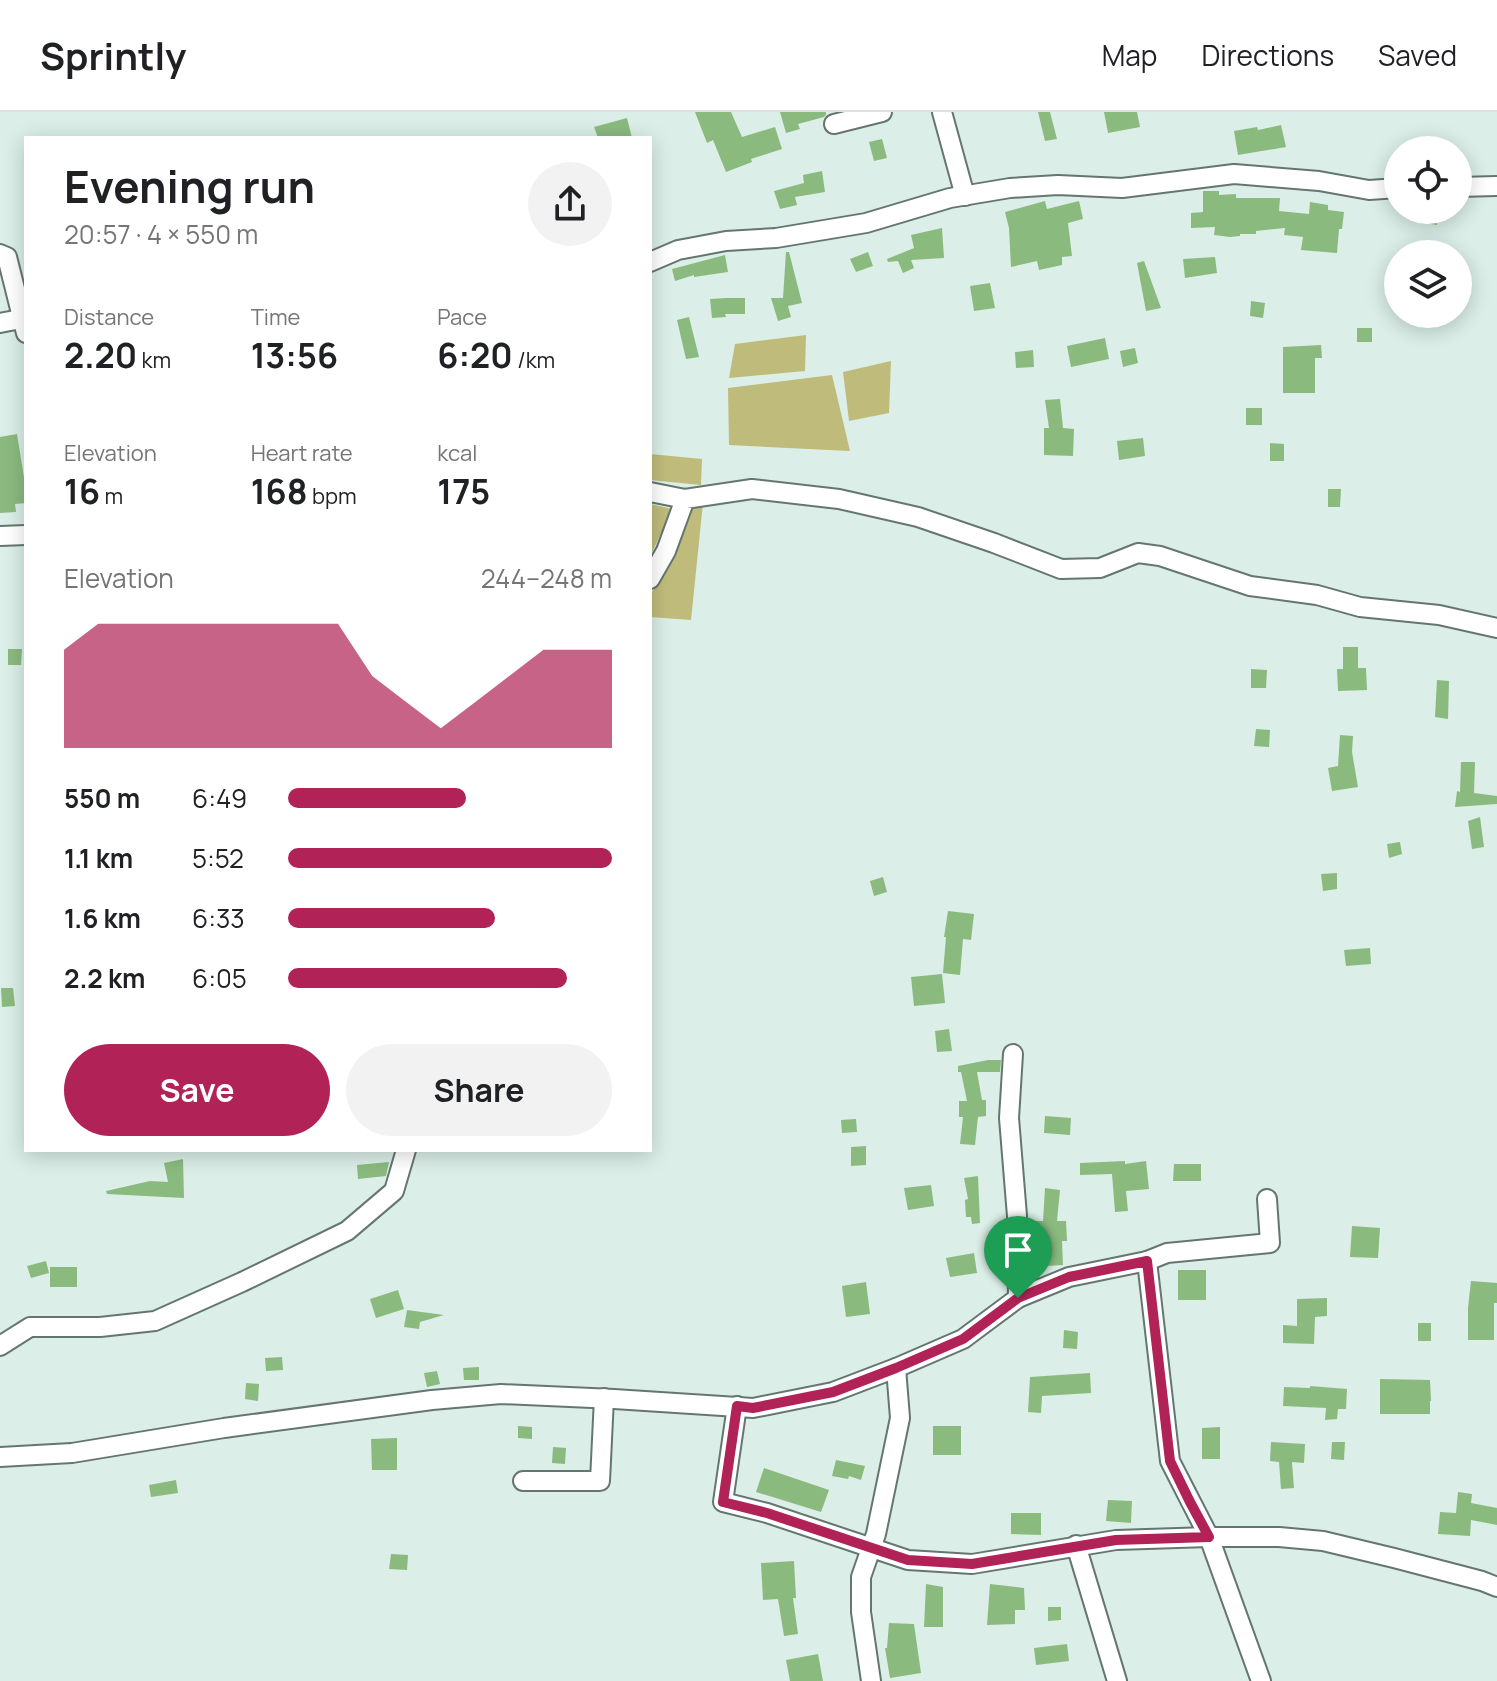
<!DOCTYPE html>
<meta charset="utf-8">
<style>
:root{--surface:#fff;--page:#f2f2f2;--text:#202124;--muted:#757577;--line:#e0e0e0;--accent:#b12256}
body{margin:0;font-family:Manrope,sans-serif;background:var(--page);color:var(--text);height:100vh;display:flex;flex-direction:column;font-size:30px;white-space:nowrap}
*{box-sizing:border-box;margin:0}
p{font-size:26px;color:var(--muted)}
.icon{flex:none;width:44px;height:44px;fill:none;stroke:currentColor;stroke-width:2;stroke-linecap:round;stroke-linejoin:round}
.map{position:relative;flex:1;overflow:hidden}
.details{position:absolute;left:24px;top:24px;width:628px;height:1016px;display:flex;flex-direction:column;background:var(--surface);border-radius:0px;box-shadow:0 4px 20px #0003}
.details>*{flex:none}
.fabs{position:absolute;left:1384px;top:24px;display:grid;gap:16px}
.fabs a{display:grid;place-items:center;width:88px;height:88px;border-radius:50%;background:var(--surface);box-shadow:0 4px 20px #0003;font-size:40px}
.pin{position:absolute;display:grid;place-items:center;width:68px;height:68px;color:#fff;margin:-82px -34px;border-radius:50% 50% 50% 0;rotate:-45deg;box-shadow:0 0 8px #0007}
.pin .icon{rotate:45deg}
.round{display:grid;place-items:center;flex:none;width:84px;height:84px;border-radius:42px;background:var(--page)}
.overview{display:flex;align-items:center;justify-content:space-between;height:136px;padding:0 40px}
h1{font-size:44px;font-weight:700;line-height:60px}
.metrics{display:grid;grid-template-columns:repeat(3,1fr);gap:12px;height:136px;padding:8px 40px}
.metrics div{display:grid;align-content:center}
.metrics b{font-size:34px;font-weight:700}
.metrics small{font-size:22px;font-weight:400}
.metrics p{font-size:22px}
.chart{height:224px;padding:16px 40px}
.chart p{display:flex;justify-content:space-between}
.chart svg{width:100%;height:144px;margin-top:8px;fill:var(--accent);opacity:.7}
.cta{display:flex;gap:16px;margin-top:auto;padding:16px 40px}
.cta a{flex:1;height:92px;border-radius:48px;background:var(--accent);color:#fff;font-size:32px;font-weight:700;line-height:92px;text-align:center}
.cta a+a{background:var(--page);color:var(--text)}
ul{padding:0 40px;list-style:none;font-size:26px}
li{display:grid;grid-template-columns:128px 96px 1fr;align-items:center;height:60px}
li i{height:20px;border-radius:10px;background:var(--accent)}
header{display:flex;align-items:center;gap:48px;box-sizing:border-box;height:112px;padding:0 40px;background:var(--surface);border-bottom:2px solid var(--line)}
header strong{font-size:38px}
nav{display:flex;gap:44px;margin-inline-start:auto;font-size:28px}
.map>svg:first-child{display:block}
.green{fill:#bfbc7b}
.building{fill:#8bba7f}
.lines{fill:none;stroke-linecap:round;stroke-linejoin:round}
.street-casing{stroke:#657670;stroke-width:22}
.street{stroke:#fff;stroke-width:18}
.route-casing{stroke:#fff;stroke-width:16}
.route{stroke:#b12256;stroke-width:10}
</style>
<header>
<strong>Sprintly</strong>
<nav><a>Map</a><a>Directions</a><a>Saved</a></nav>
</header>
<div class="map">
<svg width="1497" height="1569" viewBox="0 0 1497 1569">
<rect width="100%" height="100%" fill="#dbeee8"/>
<!-- green -->
<g class="green">
<polygon points="806,223 805,259 729,266 735,232"/>
<polygon points="891,249 889,301 849,309 843,260"/>
<polygon points="832,263 850,339 729,333 728,276"/>
<polygon points="650,342 702,347 701,373 650,368"/>
<polygon points="703,391 691,508 650,505 650,485 689,392"/>
<polygon points="650,392 672,397 650,445"/>
</g>
<!-- building -->
<g class="building">
<polygon points="695,0 731,0 742,25 775,15 782,37 751,47 752,50 726,60 713,28 707,31"/>
<polygon points="780,0 826,0 826,3 824,5 798,12 800,17 786,21"/>
<polygon points="1038,0 1050,0 1057,27 1045,29"/>
<polygon points="1104,0 1137,0 1140,15 1108,21"/>
<polygon points="627,6 632,26 598,26 594,15"/>
<polygon points="1281,13 1286,35 1238,43 1234,19 1257,15 1258,18"/>
<polygon points="882,27 887,46 874,49 869,30"/>
<polygon points="822,59 825,80 795,85 797,93 780,97 774,79 804,71 803,63"/>
<polygon points="1203,79 1219,79 1219,83 1236,82 1236,86 1280,86 1279,99 1309,102 1310,90 1328,93 1328,98 1344,100 1342,117 1339,117 1337,141 1301,138 1303,125 1284,123 1285,116 1256,119 1256,122 1240,122 1240,124 1230,125 1214,123 1215,115 1191,116 1191,101 1203,100"/>
<polygon points="1045,89 1047,97 1079,89 1083,107 1068,111 1072,144 1062,145 1062,153 1039,158 1037,149 1011,155 1009,116 1005,100"/>
<polygon points="1422,98 1439,98 1437,113 1421,110"/>
<polygon points="942,116 944,146 911,148 914,156 903,161 898,149 888,150 887,147 914,136 911,123"/>
<polygon points="786,140 789,140 802,191 788,194 791,205 778,209 771,186 783,186"/>
<polygon points="868,140 873,154 856,160 850,147"/>
<polygon points="725,143 728,160 694,165 694,163 675,169 672,157"/>
<polygon points="1215,145 1217,161 1185,166 1183,147"/>
<polygon points="1144,149 1161,196 1146,199 1137,151"/>
<polygon points="990,171 995,196 974,199 970,174"/>
<polygon points="726,186 745,186 745,202 725,202 726,205 712,206 710,187"/>
<polygon points="1251,189 1265,191 1263,206 1250,204"/>
<polygon points="689,205 699,245 686,247 677,208"/>
<rect x="1357" y="216" width="15" height="14"/>
<polygon points="1105,226 1109,247 1071,255 1067,234"/>
<polygon points="1321,233 1322,246 1315,246 1315,281 1283,281 1283,235"/>
<polygon points="1135,236 1138,251 1123,255 1120,239"/>
<polygon points="1033,238 1034,255 1016,256 1015,240"/>
<polygon points="1060,287 1063,316 1074,317 1073,344 1044,343 1044,316 1049,316 1045,288"/>
<rect x="1246" y="296" width="16" height="17"/>
<polygon points="17,322 26,378 26,391 15,392 16,400 0,401 0,325"/>
<polygon points="1143,326 1145,344 1119,348 1117,329"/>
<polygon points="1270,331 1284,332 1284,349 1270,349"/>
<polygon points="1328,377 1341,377 1340,395 1328,395"/>
<polygon points="1343,535 1358,535 1358,556 1366,556 1367,578 1338,579 1337,557 1343,557"/>
<polygon points="8,537 22,537 21,553 8,553"/>
<polygon points="1251,557 1267,558 1266,576 1251,576"/>
<polygon points="1437,568 1449,569 1448,607 1435,605"/>
<polygon points="1256,617 1270,618 1269,635 1254,634"/>
<polygon points="1340,623 1353,624 1352,640 1358,675 1332,679 1328,656 1338,654"/>
<polygon points="1461,650 1475,650 1474,681 1497,684 1497,692 1455,695 1457,679 1460,680"/>
<polygon points="1480,705 1484,735 1472,737 1468,709"/>
<polygon points="1400,730 1402,742 1389,746 1387,732"/>
<polygon points="1337,761 1337,777 1323,779 1321,762"/>
<polygon points="883,765 887,780 874,784 870,769"/>
<polygon points="948,799 974,802 971,828 963,827 960,863 943,861 946,825 944,825"/>
<polygon points="1370,836 1371,852 1346,854 1344,838"/>
<polygon points="942,862 945,891 914,894 911,865"/>
<polygon points="1,876 13,876 15,894 2,895"/>
<polygon points="949,917 952,939 937,940 935,919"/>
<polygon points="988,948 1001,948 1000,960 977,960 982,988 986,988 986,1004 978,1005 975,1033 960,1032 963,1005 959,1005 959,989 967,989 961,960 958,960 958,954"/>
<polygon points="1045,1004 1071,1006 1070,1023 1044,1021"/>
<polygon points="856,1007 857,1020 842,1021 841,1008"/>
<polygon points="866,1034 866,1053 851,1054 851,1035"/>
<polygon points="183,1047 184,1086 107,1082 106,1079 150,1069 168,1070 164,1051"/>
<polygon points="1125,1049 1125,1052 1146,1049 1149,1077 1126,1079 1128,1099 1115,1100 1112,1062 1080,1063 1080,1051"/>
<polygon points="389,1050 386,1064 358,1067 357,1053"/>
<polygon points="1174,1052 1201,1052 1201,1069 1173,1069"/>
<polygon points="978,1064 980,1111 972,1112 971,1105 966,1105 965,1088 968,1087 964,1066"/>
<polygon points="931,1073 934,1094 908,1098 904,1076"/>
<polygon points="1045,1076 1060,1078 1057,1109 1066,1109 1067,1129 1062,1129 1063,1153 1030,1155 1029,1138 1036,1138 1035,1109 1043,1109"/>
<polygon points="1352,1114 1380,1116 1378,1146 1350,1145"/>
<polygon points="974,1141 977,1161 950,1165 946,1146"/>
<polygon points="46,1149 49,1161 31,1166 27,1154"/>
<rect x="50" y="1155" width="27" height="20"/>
<rect x="1178" y="1158" width="28" height="30"/>
<polygon points="1471,1169 1497,1171 1497,1191 1494,1191 1494,1228 1468,1228 1468,1196"/>
<polygon points="866,1170 870,1202 846,1205 842,1174"/>
<polygon points="398,1178 404,1197 376,1206 370,1187"/>
<polygon points="1327,1186 1327,1204 1315,1205 1314,1232 1283,1231 1283,1213 1297,1214 1297,1187"/>
<polygon points="407,1198 444,1203 420,1210 419,1217 404,1215"/>
<rect x="1418" y="1211" width="13" height="18"/>
<polygon points="1064,1218 1078,1220 1077,1237 1063,1236"/>
<polygon points="282,1245 283,1258 266,1259 265,1246"/>
<polygon points="479,1255 479,1268 464,1268 463,1256"/>
<polygon points="437,1259 440,1272 427,1275 424,1261"/>
<polygon points="1090,1261 1091,1281 1042,1284 1041,1301 1028,1300 1030,1265"/>
<polygon points="1380,1267 1430,1268 1431,1289 1430,1289 1430,1302 1380,1302"/>
<polygon points="246,1271 259,1272 258,1289 245,1287"/>
<polygon points="1310,1274 1347,1277 1346,1297 1338,1297 1337,1307 1325,1308 1326,1296 1283,1294 1284,1275 1310,1276"/>
<polygon points="518,1314 532,1315 532,1327 518,1326"/>
<rect x="933" y="1314" width="28" height="29"/>
<polygon points="1220,1315 1220,1347 1202,1347 1202,1316"/>
<polygon points="397,1326 397,1358 372,1358 371,1327"/>
<polygon points="1271,1330 1305,1332 1304,1351 1292,1350 1294,1376 1281,1377 1279,1350 1270,1349"/>
<polygon points="1332,1330 1345,1330 1344,1348 1331,1347"/>
<polygon points="553,1335 566,1336 565,1352 552,1351"/>
<polygon points="836,1348 865,1354 861,1368 849,1364 848,1367 832,1364"/>
<polygon points="764,1356 829,1378 821,1400 756,1380"/>
<polygon points="176,1368 178,1381 151,1385 149,1373"/>
<polygon points="1458,1380 1472,1382 1471,1391 1497,1396 1497,1413 1471,1408 1470,1424 1438,1422 1440,1400 1456,1401"/>
<polygon points="1108,1388 1132,1389 1131,1411 1106,1409"/>
<polygon points="1011,1401 1041,1401 1041,1423 1011,1422"/>
<polygon points="391,1442 408,1443 407,1458 389,1457"/>
<polygon points="794,1449 796,1486 793,1486 798,1522 784,1524 778,1487 763,1488 761,1451"/>
<polygon points="926,1472 943,1475 943,1515 924,1515"/>
<polygon points="990,1472 1024,1476 1025,1498 1015,1498 1015,1512 987,1513"/>
<polygon points="1048,1495 1061,1495 1061,1508 1048,1509"/>
<polygon points="889,1511 914,1512 921,1561 890,1566 885,1536 887,1536"/>
<polygon points="1067,1532 1069,1549 1036,1553 1034,1536"/>
<polygon points="818,1542 823,1569 790,1569 786,1548"/>
</g>
<g class="lines">
<defs>
<g id="street">
<polyline points="942,0 965,84"/>
<polyline points="834,12 882,0"/>
<polyline points="1458,75 1497,74"/>
<polyline points="0,142 7,145 26,221"/>
<polyline points="650,150 678,138 726,129 776,126 866,111 950,86 1010,76 1058,73 1122,76 1234,62 1319,69 1369,78 1398,76"/>
<polyline points="0,211 26,206"/>
<polyline points="650,380 685,387"/>
<polyline points="0,424 26,423"/>
<polyline points="650,467 666,439 685,387 752,377 839,387 918,405 994,431 1061,457 1100,456 1138,441 1160,444 1250,474 1317,483 1360,495 1439,503 1497,516"/>
<polyline points="1013,942 1009,1006 1017,1104 1018,1186"/>
<polyline points="1147,1149 1170,1349 1209,1425 1261,1569"/>
<polyline points="0,1234 30,1215 100,1215 155,1209 242,1170 347,1119 394,1079 406,1038"/>
<polyline points="737,1294 723,1390 767,1401 908,1448 972,1452 1116,1428 1209,1425 1279,1425 1323,1429 1394,1446 1482,1469 1497,1475"/>
<polyline points="0,1345 72,1341 224,1316 432,1288 501,1282 614,1287 753,1296 833,1280 896,1256 963,1227 1018,1186 1069,1165 1147,1149 1167,1141 1270,1131 1267,1087"/>
<polyline points="523,1369 600,1369 604,1286"/>
<polyline points="1076,1433 1117,1569"/>
<polyline points="871,1569 861,1500 861,1465 876,1422 900,1306 896,1256"/>
</g>
</defs>
<!-- street casing -->
<use href="#street" class="street-casing"/>
<!-- street -->
<use href="#street" class="street"/>
</g>
<g class="lines">
<defs>
<polygon id="route" points="1147,1149 1170,1349 1190,1390 1209,1425 1116,1428 972,1452 908,1448 767,1401 723,1390 737,1294 753,1296 833,1280 896,1256 963,1227 1018,1186 1069,1165"/>
</defs>
<!-- route casing -->
<use href="#route" class="route-casing"/>
<!-- route -->
<use href="#route" class="route"/>
</g>
</svg>
<div class="fabs">
<a><svg class="icon" aria-label="locate" viewBox="0 0 24 24"><circle cx="12" cy="12" r="6"/><path d="M12 2v4M12 18v4M2 12h4M18 12h4"/></svg></a>
<a><svg class="icon" aria-label="layers" viewBox="0 0 24 24"><path d="M12 4l9 5-9 5-9-5zM3 14l9 5 9-5"/></svg></a>
</div>
<div class="pin" style="left:1018px;top:1186px;background:#1e9e55"><svg class="icon" aria-label="arrive" viewBox="0 0 24 24"><path d="M6 21V4h12l-3 4 3 4H6"/></svg></div>
<section class="details">
<div class="overview"><div><h1>Evening run</h1><p>20:57 · 4 × 550 m</p></div><a class="round"><svg class="icon" aria-label="share" viewBox="0 0 24 24"><path d="M12 15V3M7 8l5-5 5 5M5 13v7h14v-7"/></svg></a></div>
<div class="metrics">
<div><p>Distance</p><b>2.20<small> km</small></b></div>
<div><p>Time</p><b>13:56</b></div>
<div><p>Pace</p><b>6:20<small> /km</small></b></div>
</div>
<div class="metrics">
<div><p>Elevation</p><b>16<small> m</small></b></div>
<div><p>Heart rate</p><b>168<small> bpm</small></b></div>
<div><p>kcal</p><b>175</b></div>
</div>
<div class="chart"><p><span>Elevation</span>244–248 m</p>
<svg viewBox="0 0 160 44" preserveAspectRatio="none"><path d="M0 44V14L10 6L20 6L30 6L40 6L50 6L60 6L70 6L80 6L90 22L100 30L110 38L120 30L130 22L140 14L150 14L160 14V44z"/></svg>
</div>
<ul>
<li><b>550 m</b>6:49<i style="width:55%"></i></li>
<li><b>1.1 km</b>5:52<i style="width:100%"></i></li>
<li><b>1.6 km</b>6:33<i style="width:64%"></i></li>
<li><b>2.2 km</b>6:05<i style="width:86%"></i></li>
</ul>
<div class="cta"><a>Save</a><a>Share</a></div>
</section>
</div>
